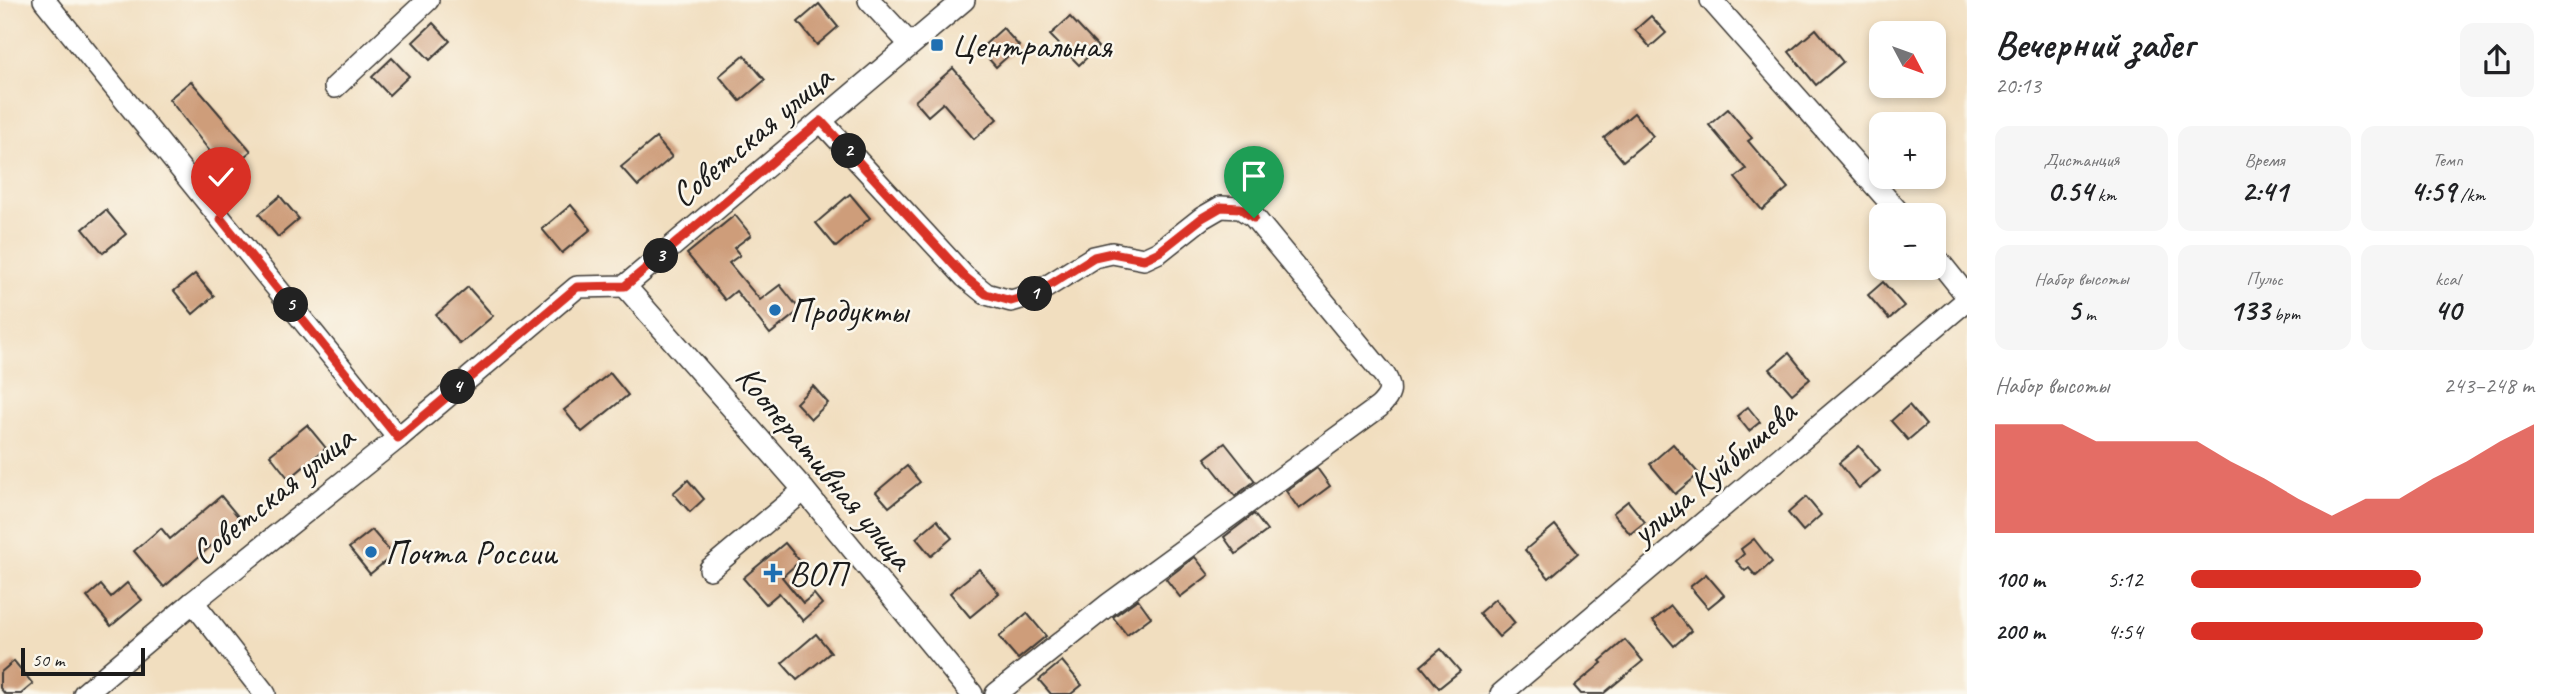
<!DOCTYPE html>
<html lang="ru">
<meta charset="utf-8">
<style>
:root{--surface:#fff;--page:#f6f6f6;--text:#202124;--muted:#757577;--accent:#d93025}
body{margin:0;font-family:Caveat,sans-serif;background:var(--page);color:var(--text);height:100vh;display:flex;flex-direction:column;font-size:26px;white-space:nowrap}
*{box-sizing:border-box;margin:0}
p{font-size:23px;color:var(--muted)}
.icon{flex:none;width:38px;height:38px;fill:none;stroke:currentColor;stroke-width:2;stroke-linecap:round;stroke-linejoin:round}
.map{position:relative;flex:1;overflow:hidden}
.panel{display:flex;flex-direction:column;background:var(--surface);width:595px}
.panel>*{flex:none}
.needle{width:46px;rotate:131deg}
.tools{position:absolute;left:1869px;top:21px;display:grid;gap:14px}
.tools a{display:grid;place-items:center;width:77px;height:77px;border-radius:14px;background:var(--surface);box-shadow:0 4px 10px #0003;font-size:35px}
.scale{position:absolute;left:21px;bottom:18px;width:124px;box-sizing:border-box;padding-left:7px;border:4px solid #1c1c1c;border-top:0;font-size:19px;line-height:24px;white-space:nowrap;color:#1c1c1c;-webkit-text-stroke:5px #fbf7ec;paint-order:stroke}
.pin{position:absolute;display:grid;place-items:center;width:60px;height:60px;color:#fff;margin:-72px -30px;border-radius:50% 50% 50% 0;rotate:-45deg;box-shadow:0 0 7px #0007}
.pin .icon{rotate:45deg}
.km{position:absolute;width:35px;height:35px;margin:-18px;border-radius:50%;background:#222;color:#fff;font-size:19px;line-height:35px;text-align:center}
.round{display:grid;place-items:center;flex:none;width:74px;height:74px;border-radius:14px;background:var(--page)}
.headline{display:flex;align-items:center;justify-content:space-between;height:119px;padding:0 28px}
h1{font-size:38px;font-weight:800;line-height:52px}
.metrics{display:grid;grid-template-columns:repeat(3,1fr);gap:10px;height:119px;padding:7px 28px}
.metrics div{display:grid;align-content:center;border-radius:14px;background:var(--page);text-align:center}
.metrics b{font-size:30px;font-weight:800}
.metrics small{font-size:19px;font-weight:400}
.metrics p{font-size:19px}
.chart{height:196px;padding:14px 28px}
.chart p{display:flex;justify-content:space-between}
.chart svg{width:100%;height:126px;margin-top:7px;fill:var(--accent);opacity:.7}
ul{padding:0 28px;list-style:none;font-size:23px}
li{display:grid;grid-template-columns:112px 84px 1fr;align-items:center;height:52px}
li i{height:18px;border-radius:9px;background:var(--accent)}
main{display:flex;flex:1;min-height:0}
.map>svg:first-child{display:block}
.building{fill:#ce9d7a}
.lines{fill:none;stroke-linecap:round;stroke-linejoin:round}
.minor-casing{stroke:#3c3934;stroke-width:24}
.minor{stroke:#fff;stroke-width:21}
.route-casing{stroke:#fff;stroke-width:14}
.route{stroke:#d93025;stroke-width:9}
.poi-dot{fill:#1f6fb2;stroke:#fbf7ec;stroke-width:2.5}
.labels{text-anchor:middle;stroke-width:5;stroke-linejoin:round;paint-order:stroke}
.poi-label{font-size:35px;fill:#1c1c1c;stroke:#fbf7ec;text-anchor:start}
.street-label{font-size:35px;fill:#1c1c1c;stroke:#fbf7ec}
</style>
<main>
<div class="map">
<svg width="1967" height="694" viewBox="0 0 1967 694">
<rect width="100%" height="100%" fill="#fbf7ec"/>
<filter id="ink" filterUnits="userSpaceOnUse"><feTurbulence type="fractalNoise" baseFrequency=".0143" numOctaves="2"/><feDisplacementMap in="SourceGraphic" scale="14" xChannelSelector="R" yChannelSelector="G"/><feConvolveMatrix kernelMatrix="1 2 1 2 8 2 1 2 1" color-interpolation-filters="sRGB"/></filter>
<filter id="wash" filterUnits="userSpaceOnUse"><feTurbulence type="fractalNoise" baseFrequency=".00686" numOctaves="4" result="noise"/><feDisplacementMap in="SourceGraphic" scale="28" xChannelSelector="R" yChannelSelector="G"/><feGaussianBlur stdDeviation="1.57" result="paint"/><feColorMatrix in="noise" values="0 0 0 0 0 0 0 0 0 0 0 0 0 0 0 0 0 1.4 0 .05"/><feComposite in="paint" operator="in"/></filter>
<g filter="url(#wash)">
<rect width="100%" height="100%" fill="#f1debf"/>
<g id="blocks">
<!-- building -->
<g class="building">
<polygon points="819,4 838,27 817,45 798,22"/>
<polygon points="1651,16 1666,33 1650,47 1635,30"/>
<polygon points="1070,17 1098,47 1079,65 1050,35"/>
<polygon points="433,23 450,41 430,60 413,42"/>
<polygon points="1003,28 1019,46 996,67 980,49"/>
<polygon points="1816,29 1843,62 1816,85 1789,52"/>
<polygon points="744,55 765,80 740,101 719,76"/>
<polygon points="392,58 409,76 389,95 372,77"/>
<polygon points="953,68 997,119 974,139 943,103 928,116 915,101"/>
<polygon points="191,81 251,151 226,172 169,99"/>
<polygon points="1728,109 1752,138 1748,141 1788,188 1762,210 1735,178 1746,169 1709,125"/>
<polygon points="1634,113 1653,136 1623,161 1604,138"/>
<polygon points="656,138 672,157 638,186 621,167"/>
<polygon points="850,194 870,218 836,247 816,223"/>
<polygon points="280,196 299,219 278,237 259,214"/>
<polygon points="571,205 591,229 562,253 542,229"/>
<polygon points="106,210 126,234 103,253 83,229"/>
<polygon points="735,215 751,235 734,248 740,255 729,263 760,300 780,285 800,310 770,334 736,291 725,300 687,254"/>
<polygon points="195,274 214,296 193,314 174,291"/>
<polygon points="1883,282 1904,306 1889,319 1868,295"/>
<polygon points="468,287 493,316 460,344 436,315"/>
<polygon points="1789,353 1810,379 1792,394 1770,369"/>
<polygon points="610,373 628,395 582,432 564,410"/>
<polygon points="813,386 828,403 811,419 796,403"/>
<polygon points="1909,405 1926,425 1908,440 1891,421"/>
<polygon points="1748,407 1760,422 1749,431 1737,416"/>
<polygon points="307,425 326,448 289,479 270,455"/>
<polygon points="1225,443 1255,481 1235,496 1205,458"/>
<polygon points="1673,444 1699,474 1675,494 1650,464"/>
<polygon points="1859,446 1880,471 1859,488 1839,463"/>
<polygon points="907,466 920,482 889,507 876,492"/>
<polygon points="1317,468 1330,486 1299,509 1286,491"/>
<polygon points="688,480 704,499 690,512 673,493"/>
<polygon points="221,496 241,520 164,587 134,551 161,528 170,539"/>
<polygon points="1806,497 1821,515 1803,531 1788,513"/>
<polygon points="1628,501 1645,522 1630,534 1613,513"/>
<polygon points="1254,514 1267,531 1236,554 1224,537"/>
<polygon points="937,520 952,538 931,556 916,538"/>
<polygon points="1555,525 1578,553 1549,578 1525,550"/>
<polygon points="372,530 393,555 370,574 349,548"/>
<polygon points="1754,539 1772,562 1756,576 1749,568 1745,571 1736,561 1744,554 1741,549"/>
<polygon points="785,543 800,561 782,577 803,603 814,594 822,604 803,621 779,593 766,604 743,578"/>
<polygon points="1195,557 1209,575 1180,597 1166,579"/>
<polygon points="979,569 999,593 970,617 950,593"/>
<polygon points="1706,574 1724,595 1708,608 1690,587"/>
<polygon points="127,583 142,600 111,626 87,597 101,585 111,597"/>
<polygon points="1138,599 1151,617 1127,635 1113,617"/>
<polygon points="1495,599 1515,623 1499,637 1479,613"/>
<polygon points="1671,606 1691,631 1674,646 1653,621"/>
<polygon points="1027,613 1046,636 1018,659 999,637"/>
<polygon points="816,634 831,652 797,680 782,663"/>
<polygon points="1625,640 1643,661 1603,694 1581,694 1574,686 1602,663 1600,661"/>
<polygon points="1441,649 1460,671 1439,688 1421,666"/>
<polygon points="14,661 33,684 21,694 5,694 0,688 0,673"/>
<polygon points="1062,661 1082,685 1071,694 1051,694 1039,680"/>
</g>
</g>
</g>
<g filter="url(#ink)">
<use href="#blocks" fill-opacity="0" stroke="#3c3934" stroke-width="2"/>
<g class="lines">
<defs>
<g id="minor">
<polyline points="44,0 398,438"/>
<polyline points="869,0 910,44"/>
<polyline points="1711,0 1901,215"/>
<polyline points="335,87 428,0"/>
<path d="M821,121L965,277L986,294L1011,301L1035,294L1094,257L1112,253L1144,259L1159,252L1202,218L1221,207L1240,208L1254,217L1385,376C1393,390 1390,396 1379,407L1109,604L996,694"/>
<polyline points="1934,255 1967,296"/>
<polyline points="625,286 804,490 972,694"/>
<polyline points="710,569 804,490"/>
<polyline points="193,602 265,694"/>
<polyline points="84,694 193,602 398,438 577,287 625,286 964,0"/>
<polyline points="1501,694 1967,300"/>
</g>
</defs>
<!-- minor casing -->
<use href="#minor" class="minor-casing"/>
<!-- minor -->
<use href="#minor" class="minor"/>
</g>
</g>
<g class="lines" filter="url(#ink)">
<defs>
<polyline id="route" points="221,219 398,438 577,287 625,286 821,121 965,277 986,294 1011,301 1035,294 1094,257 1112,253 1144,259 1159,252 1202,218 1221,207 1240,208 1254,218"/>
</defs>
<!-- route casing -->
<use href="#route" class="route-casing"/>
<!-- route -->
<use href="#route" class="route"/>
</g>
<!-- markers -->
<g class="poi-dot">
<rect x="930" y="38" width="14" height="14" rx="3.5"/>
<circle cx="775" cy="310" r="7"/>
<circle cx="371" cy="552" r="7"/>
<path d="M769.5 562.5h7v7h7v7h-7v7h-7v-7h-7v-7h7z"/>
</g>
<g class="labels">
<!-- poi labels -->
<g class="poi-label">
<text x="951" y="57">Центральная</text>
<text x="789" y="322">Продукты</text>
<text x="385" y="564">Почта России</text>
<text x="789" y="585">ВОП</text>
</g>
<!-- street labels -->
<g class="street-label">
<text transform="translate(751 136) rotate(-40)" y="12">Советская улица</text>
<text transform="translate(825 467) rotate(50)" y="12">Кооперативная улица</text>
<text transform="translate(1713 472) rotate(-40)" y="12">улица Куйбышева</text>
<text transform="translate(272 495) rotate(-39)" y="12">Советская улица</text>
</g>
</g>
</svg>
<div class="tools">
<a><svg class="needle" viewBox="-14 -14 28 28"><path d="M0-13l5 13h-10z" fill="#e53935"/><path d="M0 13l5-13h-10z" fill="#757577"/></svg></a>
<a>+</a>
<a>−</a>
</div>
<div class="scale">50 m</div>
<div class="pin" style="left:1254px;top:218px;background:#1e9e55"><svg class="icon" aria-label="arrive" viewBox="0 0 24 24"><path d="M6 21V4h12l-3 4 3 4H6"/></svg></div>
<div class="pin" style="left:221px;top:219px;background:#d93025"><svg class="icon" aria-label="check" viewBox="0 0 24 24"><path d="M5 12l5 5 9-10"/></svg></div>
<b class="km" style="left:1035px;top:294px">1</b>
<b class="km" style="left:849px;top:151px">2</b>
<b class="km" style="left:661px;top:256px">3</b>
<b class="km" style="left:458px;top:387px">4</b>
<b class="km" style="left:291px;top:305px">5</b>
</div>
<section class="panel">
<div class="headline"><div><h1>Вечерний забег</h1><p>20:13</p></div><a class="round"><svg class="icon" aria-label="share" viewBox="0 0 24 24"><path d="M12 15V3M7 8l5-5 5 5M5 13v7h14v-7"/></svg></a></div>
<div class="metrics">
<div><p>Дистанция</p><b>0.54<small> km</small></b></div>
<div><p>Время</p><b>2:41</b></div>
<div><p>Темп</p><b>4:59<small> /km</small></b></div>
</div>
<div class="metrics">
<div><p>Набор высоты</p><b>5<small> m</small></b></div>
<div><p>Пульс</p><b>133<small> bpm</small></b></div>
<div><p>kcal</p><b>40</b></div>
</div>
<div class="chart"><p><span>Набор высоты</span>243–248 m</p>
<svg viewBox="0 0 160 44" preserveAspectRatio="none"><path d="M0 44V6L10 6L20 6L30 12L40 12L50 12L60 12L70 19L80 25L90 32L100 38L110 32L120 32L130 25L140 19L150 12L160 6V44z"/></svg>
</div>
<ul>
<li><b>100 m</b>5:12<i style="width:67%"></i></li>
<li><b>200 m</b>4:54<i style="width:85%"></i></li>
</ul>
</section>
</main>
